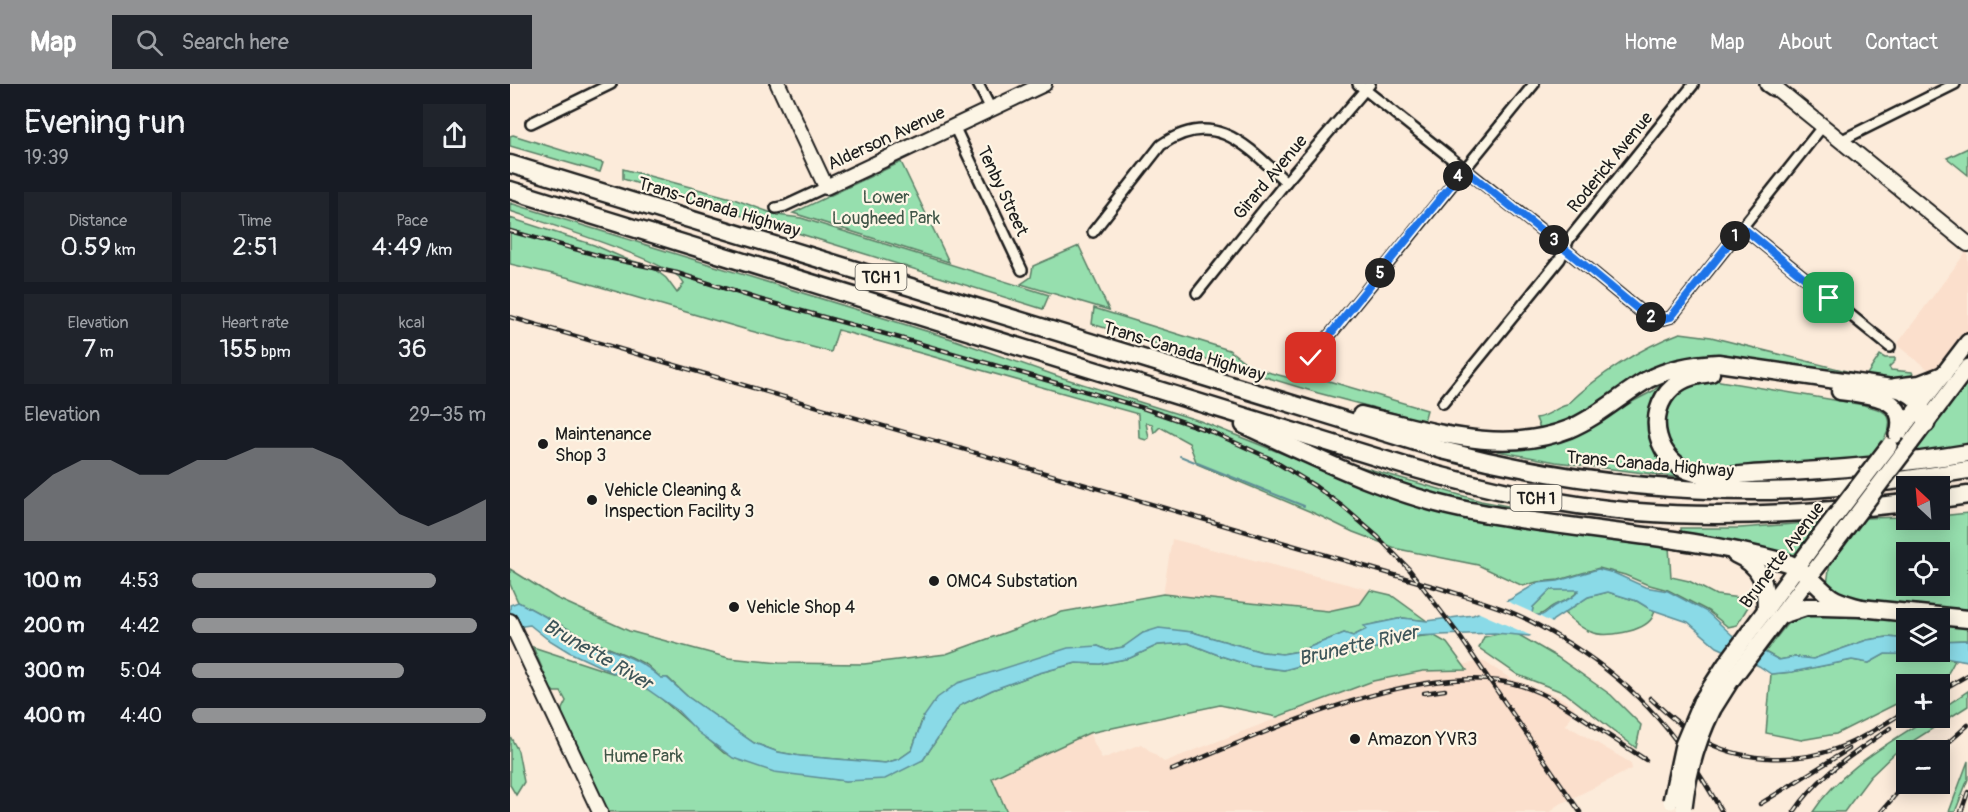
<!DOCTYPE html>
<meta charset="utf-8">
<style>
:root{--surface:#171b24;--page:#20242c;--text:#f1f3f6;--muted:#9ea1a6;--accent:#919294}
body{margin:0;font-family:Pangolin,sans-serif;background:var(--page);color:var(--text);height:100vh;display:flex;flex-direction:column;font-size:22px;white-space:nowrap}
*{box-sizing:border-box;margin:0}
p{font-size:20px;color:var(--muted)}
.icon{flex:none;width:33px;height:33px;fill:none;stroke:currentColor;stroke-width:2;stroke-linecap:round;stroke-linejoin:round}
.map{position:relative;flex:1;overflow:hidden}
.sheet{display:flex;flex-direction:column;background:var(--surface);width:510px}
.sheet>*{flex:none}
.needle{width:39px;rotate:334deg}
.buttons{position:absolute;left:1386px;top:392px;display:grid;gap:12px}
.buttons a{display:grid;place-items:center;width:54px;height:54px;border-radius:0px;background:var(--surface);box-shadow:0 3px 15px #0003;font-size:30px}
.pin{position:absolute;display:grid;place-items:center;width:51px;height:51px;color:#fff;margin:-26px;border-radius:12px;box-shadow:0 3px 9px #0006}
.km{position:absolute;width:30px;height:30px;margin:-15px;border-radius:50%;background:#222;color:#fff;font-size:16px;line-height:30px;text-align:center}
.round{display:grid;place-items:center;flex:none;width:63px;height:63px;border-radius:0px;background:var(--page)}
.summary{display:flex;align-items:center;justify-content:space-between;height:102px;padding:0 24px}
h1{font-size:33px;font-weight:600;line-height:45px}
.stats{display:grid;grid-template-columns:repeat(3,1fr);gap:9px;height:102px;padding:6px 24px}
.stats div{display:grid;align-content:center;border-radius:0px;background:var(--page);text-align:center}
.stats b{font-size:26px;font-weight:600}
.stats small{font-size:16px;font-weight:400}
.stats p{font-size:16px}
.chart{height:168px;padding:12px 24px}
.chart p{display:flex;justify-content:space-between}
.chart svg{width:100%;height:108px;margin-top:6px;fill:var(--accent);opacity:.7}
ul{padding:0 24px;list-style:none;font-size:20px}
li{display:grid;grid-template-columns:96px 72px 1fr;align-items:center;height:45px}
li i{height:15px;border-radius:8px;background:var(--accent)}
header{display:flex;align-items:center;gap:36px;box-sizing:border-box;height:84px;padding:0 30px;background:var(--accent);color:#fff}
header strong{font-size:28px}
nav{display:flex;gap:33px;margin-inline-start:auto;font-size:21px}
.search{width:420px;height:54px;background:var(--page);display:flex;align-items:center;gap:15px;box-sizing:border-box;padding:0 21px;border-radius:0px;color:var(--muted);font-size:22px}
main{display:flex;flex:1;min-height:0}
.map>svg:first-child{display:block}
.built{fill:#fbdfcc}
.green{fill:#96dfae;stroke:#597e65;stroke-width:1.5;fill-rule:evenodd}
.water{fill:#8adae7;stroke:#5e8e96;stroke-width:1.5;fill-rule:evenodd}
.pier{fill:#fcebda}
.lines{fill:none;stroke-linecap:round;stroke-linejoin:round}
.stream{stroke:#5e8e96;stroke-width:2}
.street-casing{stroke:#1c1c1c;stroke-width:14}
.secondary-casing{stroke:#1c1c1c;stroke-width:18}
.primary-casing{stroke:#1c1c1c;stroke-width:20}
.highway-casing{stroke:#1c1c1c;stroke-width:21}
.street{stroke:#fcf5e5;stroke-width:9}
.secondary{stroke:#fcf5e5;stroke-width:14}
.primary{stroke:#fcf5e5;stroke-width:15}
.highway{stroke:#fcf5e5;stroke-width:16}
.rail-casing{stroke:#1c1c1c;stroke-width:4.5}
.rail{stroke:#fcf5e5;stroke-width:2;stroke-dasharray:7;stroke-linecap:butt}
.primary-bridge-casing{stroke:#1c1c1c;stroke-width:20;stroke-linecap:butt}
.primary-bridge{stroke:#fcf5e5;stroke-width:15}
.route-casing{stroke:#fff;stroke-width:12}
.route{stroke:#1a73e8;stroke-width:8}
.poi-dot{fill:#1c1c1c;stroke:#fcf5e5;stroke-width:2}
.labels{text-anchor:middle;stroke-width:4.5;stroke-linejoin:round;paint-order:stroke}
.shield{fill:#fcf5e5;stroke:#5f5d58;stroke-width:1.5}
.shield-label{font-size:16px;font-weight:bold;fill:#1c1c1c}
.street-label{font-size:18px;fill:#1c1c1c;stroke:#fcf5e5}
.park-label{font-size:18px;fill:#415648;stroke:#fcf5e5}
.poi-label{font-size:18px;fill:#1c1c1c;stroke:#fcf5e5;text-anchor:start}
.water-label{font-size:20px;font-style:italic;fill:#3d5559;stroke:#fcf5e5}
</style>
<header>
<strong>Map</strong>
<div class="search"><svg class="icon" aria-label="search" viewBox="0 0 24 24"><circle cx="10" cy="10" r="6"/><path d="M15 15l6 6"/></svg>Search here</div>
<nav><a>Home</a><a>Map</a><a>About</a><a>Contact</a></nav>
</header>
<main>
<section class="sheet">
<div class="summary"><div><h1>Evening run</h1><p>19:39</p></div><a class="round"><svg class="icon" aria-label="share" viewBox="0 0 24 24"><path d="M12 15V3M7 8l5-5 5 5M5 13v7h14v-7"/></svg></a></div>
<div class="stats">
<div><p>Distance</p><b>0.59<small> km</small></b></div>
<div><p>Time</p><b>2:51</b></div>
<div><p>Pace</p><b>4:49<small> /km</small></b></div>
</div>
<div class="stats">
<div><p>Elevation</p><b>7<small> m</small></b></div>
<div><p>Heart rate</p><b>155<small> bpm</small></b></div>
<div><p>kcal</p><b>36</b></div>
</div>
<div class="chart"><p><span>Elevation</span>29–35 m</p>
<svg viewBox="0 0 160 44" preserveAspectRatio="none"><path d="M0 44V27L10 17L20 11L30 11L40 17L50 17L60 11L70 11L80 6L90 6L100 6L110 11L120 22L130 33L140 38L150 33L160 27V44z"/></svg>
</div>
<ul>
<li><b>100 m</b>4:53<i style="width:83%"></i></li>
<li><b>200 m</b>4:42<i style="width:97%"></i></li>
<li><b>300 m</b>5:04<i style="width:72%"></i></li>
<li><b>400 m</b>4:40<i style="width:100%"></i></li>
</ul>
</section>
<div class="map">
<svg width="1458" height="728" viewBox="0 0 1458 728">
<rect width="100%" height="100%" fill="#fcebda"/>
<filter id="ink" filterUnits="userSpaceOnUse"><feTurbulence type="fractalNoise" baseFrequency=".0167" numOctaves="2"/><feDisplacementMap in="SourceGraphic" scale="12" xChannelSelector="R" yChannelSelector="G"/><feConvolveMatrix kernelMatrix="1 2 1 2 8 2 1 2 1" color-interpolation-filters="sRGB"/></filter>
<g filter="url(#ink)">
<!-- built -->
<g class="built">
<polygon points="1456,168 1458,170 1458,251 1424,290 1388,262 1388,259"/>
<polygon points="662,455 860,506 850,520 818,527 653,510"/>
<polygon points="973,577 1000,594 1048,612 1065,623 1056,641 1121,679 1122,685 1046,722 1041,728 497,728 481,694 579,649 592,675 631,660 654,678 863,597"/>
</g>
<!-- green -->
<g class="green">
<polygon points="3,51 93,79 90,88 0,62 0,52"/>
<polygon points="1458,64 1458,91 1437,74"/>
<polygon points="391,78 439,178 283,129"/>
<polygon points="113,85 221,114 267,131 291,134 539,211 533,225 113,95"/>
<path d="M0,119L442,255L550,293L690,337L866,407L1159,463L1161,493L1179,497L1206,511L1238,515L1239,521L1227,541L1218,543L1198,527L1158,506L1136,500L1115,491L1089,484L1049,496L1027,498L1013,502L968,481L888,465L843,448L806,430L687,380L679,359L650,343L644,349L642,340L636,339L639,354L636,356L629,354L628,330L328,246L321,268L241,247L60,194L0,180V134L84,161L116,175L140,182L156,194L167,209L174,199C168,180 26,136 0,127Z"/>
<polygon points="569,162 599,226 511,200 521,193 523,182"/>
<polygon points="584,224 719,266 740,282 761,289 784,295 812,295 917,326 914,337 808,309 582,240"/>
<path d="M1170,249L1201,253L1356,292L1370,271L1375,274H1385V277L1379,283L1381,286L1402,288L1404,293L1378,296L1214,272L1070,333L1031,347L1026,334C1040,332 1046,323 1057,321C1088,291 1130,264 1170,249Z"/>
<polygon points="1163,295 1141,331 1182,395 1046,378 987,367 987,363 1072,344 1143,307 1154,298"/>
<path d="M1204,296L1354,321C1359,323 1366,324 1372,327C1392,338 1367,365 1359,375L1205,383L1190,382L1177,377L1161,365L1152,340L1159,318L1176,302Z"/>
<polygon points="1458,298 1458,363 1400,371 1456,299"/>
<polygon points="845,381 971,417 1057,433 1057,436 943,418 844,383"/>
<path d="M1458,429V530L1337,512L1331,510L1317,501L1320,478L1339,450L1354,434L1396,433V435H1430V432ZM1396,468H1430V501H1396Z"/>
<polygon points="1311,438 1286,475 1171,448 1171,444 1230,444"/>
<polygon points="0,485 46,514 119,547 219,574 269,579 354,580 436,570 552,528 653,510 818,527 850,520 860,506 881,511 917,537 893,534 855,542 857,545 843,552 834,549 790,567 772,570 752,568 682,548 633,549 614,563 597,566 588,562 413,633 402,666 389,675 375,679 290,672 268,668 244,659 178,613 158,594 151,594 137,581 121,573 79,556 8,518 0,500"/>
<path d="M1069,505C1064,515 1052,517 1043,522C1036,526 1034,531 1025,532L1022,530L1023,523L1040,506Z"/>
<path d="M1098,508L1127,517L1140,525H1145C1144,528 1144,531 1142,534C1133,548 1095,554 1081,548C1071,545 1062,536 1054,529L1078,513Z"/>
<polygon points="1304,530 1396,537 1396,555 1378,553 1357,556 1303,575 1285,573 1269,576 1255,568 1277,540 1285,533"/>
<polygon points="1430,540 1458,542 1458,556 1430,557"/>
<polygon points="1002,547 1047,573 1101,611 1131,641 1126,664 1055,609 1008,591 969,564 974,553"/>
<polygon points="923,551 937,559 957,586 913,587 863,597 767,633 710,621 579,649 482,694 497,728 98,728 52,629 52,625 56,617 51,608 44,608 41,605 23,563 133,599 214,669 275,688 336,697 413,676 449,622 482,606 529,589 566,579 590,580 620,574 648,561 678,559 711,572 742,582 774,586 842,568 872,563 888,555"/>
<path d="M1375,570L1422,571L1445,576C1430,607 1429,600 1396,600V615L1326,650L1291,656L1256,649L1261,590L1282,588L1342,576L1359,579Z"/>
<path d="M1458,607V622L1387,667L1360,693L1334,728H1303C1330,686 1378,660 1419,633H1430V626Z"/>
<polygon points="0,652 8,667 14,698 6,711 0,701"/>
<polygon points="1458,677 1458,695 1445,728 1439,728"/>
</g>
<!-- water -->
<path class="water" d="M1088,485L1104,489L1135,503L1158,507L1197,528L1222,551L1269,576L1285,573L1303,575L1357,556L1378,553L1396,555V567H1430V557L1458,556V577L1422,571L1375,570L1359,579L1342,576L1282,588L1261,590L1249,582L1207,563L1178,538L1140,525L1127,517L1098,508L1078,513L1043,536L1036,545L1019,552L985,549L902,552L888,555L872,563L842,568L774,586L742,582L711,572L678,559L648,561L620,574L590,580L566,579L529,589L482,606L449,622L413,676L375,695L336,697L264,688L223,674L188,648L167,626L134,603L59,568L36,554L20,541L0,544V521L8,518C32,530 54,544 78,556C107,570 125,571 151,594H157L178,613L244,659L268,668L290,672L375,679L389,675L402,666L413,634L427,614L448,599L558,564L588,562L597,566L613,563L633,549L649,544L682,548L752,568L772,570L790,567L834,549L843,552L857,545L854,542L893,534L917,537L963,531L1001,515L1027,499L1048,497ZM1040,506H1069C1064,515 1053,517 1044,522C1040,524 1037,529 1032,531C1027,532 1027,531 1022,530L1023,523Z"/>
<!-- pier -->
<polygon class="pier" points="992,515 1019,527 1044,540 1037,547 1024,553 965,527"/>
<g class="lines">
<!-- stream -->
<polyline class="stream" points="670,372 794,422"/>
<defs>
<g id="street">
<polyline points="468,0 481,25"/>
<polyline points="848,0 1055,165 1136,232 1150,236 1161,233 1312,43"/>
<polyline points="21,39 101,0"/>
<polyline points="444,42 512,186"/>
<polyline points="1330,57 1445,0"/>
<polyline points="266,124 275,122 316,103"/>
<polyline points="1232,143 1380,263"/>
<path d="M583,148L651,61C705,24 737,62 776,98"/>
<polyline points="687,209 776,98 860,0"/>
<polyline points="800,274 812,284"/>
<polyline points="793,284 1024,0"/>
<polyline points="933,319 1050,175 1059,155 1183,1"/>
</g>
<g id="secondary">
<polyline points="268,0 316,103 534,0"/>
<polyline points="1261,0 1458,160"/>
<polyline points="0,537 90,728"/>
</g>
<g id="primary">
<polyline points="1258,0 1264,4"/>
<polyline points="1387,351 1458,258"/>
<polyline points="1400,360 1458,283"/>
<polyline points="1191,618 1215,581 1310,452"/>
<polyline points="1203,625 1220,598 1332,450"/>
</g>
<g id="highway">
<path d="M0,80L932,366C1035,393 1139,407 1246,407C1317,407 1388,397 1458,386"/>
<path d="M0,106L895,382C972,404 1049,422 1128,428C1217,435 1308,429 1396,419"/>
<path d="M1201,289C1187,291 1174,293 1163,303C1133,329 1147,380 1185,389C1208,395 1234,390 1258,389C1325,386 1392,380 1458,369"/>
<polyline points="1385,303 1410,300 1433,291"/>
<path d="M1330,307C1357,311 1398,311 1389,349"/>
<path d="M851,331C919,346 991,372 1059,345C1088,333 1111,311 1137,296C1160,284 1183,280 1208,279L1389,305C1410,313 1410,319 1416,340"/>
<path d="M734,341C804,373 875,409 951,425C1058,447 1168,449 1274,478C1294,483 1305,501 1321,513C1330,519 1341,521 1351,524"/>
<polyline points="1430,415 1458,411"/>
<path d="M1225,470C1252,482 1256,498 1256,526"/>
<polyline points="1272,531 1296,523 1313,523 1351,524 1458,535"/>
</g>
</defs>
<!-- street casing -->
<use href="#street" class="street-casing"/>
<!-- secondary casing -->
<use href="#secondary" class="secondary-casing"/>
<!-- primary casing -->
<use href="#primary" class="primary-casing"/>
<!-- highway casing -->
<use href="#highway" class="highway-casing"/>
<!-- street -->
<use href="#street" class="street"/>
<!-- secondary -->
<use href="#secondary" class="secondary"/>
<!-- primary -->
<use href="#primary" class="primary"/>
<!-- highway -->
<use href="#highway" class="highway"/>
<defs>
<g id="rail">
<polyline points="0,147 94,173 167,189 248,215 397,256 630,323 702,348 759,374 805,402 832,422 868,453 899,485 946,547 1070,728"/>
<path d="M0,233L929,504C954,512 979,519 1003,529C1023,537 1042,549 1060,560C1131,605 1171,655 1212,728"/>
<polyline points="1430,607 1458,591"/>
<polyline points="914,609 935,606"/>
<path d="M1140,614C1158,631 1176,647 1198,659C1237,678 1288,679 1328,664C1352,656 1375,639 1396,627"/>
<polyline points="1081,640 1136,676"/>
<polyline points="1430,666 1458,641"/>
<path d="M662,686C753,650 915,572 1012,602C1040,611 1064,628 1088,644"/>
<polyline points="1250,720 1339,665"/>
<path d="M1284,728C1310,689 1343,671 1380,644"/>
<polyline points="1371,728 1396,698"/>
<polyline points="1451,728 1458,708"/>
</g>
</defs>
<!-- rail casing -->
<use href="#rail" class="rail-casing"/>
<!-- rail -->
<use href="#rail" class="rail"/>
<defs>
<g id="primary-bridge">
<polyline points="1332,450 1400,360"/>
<polyline points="1310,452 1379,362"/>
<polyline points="1161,717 1173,661 1191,618"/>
<path d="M1174,723C1178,688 1187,657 1203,625"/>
</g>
</defs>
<!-- primary-bridge casing -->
<use href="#primary-bridge" class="primary-bridge-casing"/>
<!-- primary-bridge -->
<use href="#primary-bridge" class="primary-bridge"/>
</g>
</g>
<g class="lines" filter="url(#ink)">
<defs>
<polyline id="route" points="801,274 954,85 1061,170 1136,232 1150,236 1161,233 1232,143 1319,214"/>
</defs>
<!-- route casing -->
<use href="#route" class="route-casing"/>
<!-- route -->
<use href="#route" class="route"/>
</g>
<!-- markers -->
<g class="poi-dot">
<circle cx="33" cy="360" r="6"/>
<circle cx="82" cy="416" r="6"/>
<circle cx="424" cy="497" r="6"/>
<circle cx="224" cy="523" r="6"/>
<circle cx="845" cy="655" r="6"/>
</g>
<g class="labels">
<!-- shield labels -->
<g class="shield">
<rect x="345.5" y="180" width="51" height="26" rx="4.5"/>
<rect x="1000.5" y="401" width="51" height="26" rx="4.5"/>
</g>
<g class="shield-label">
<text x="371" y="199">TCH 1</text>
<text x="1026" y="420">TCH 1</text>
</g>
<!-- street labels -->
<g class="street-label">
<text transform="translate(376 54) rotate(-25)" y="6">Alderson Avenue</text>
<text transform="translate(1100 78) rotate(-51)" y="6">Roderick Avenue</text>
<text transform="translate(760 93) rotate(-50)" y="6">Girard Avenue</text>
<text transform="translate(493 107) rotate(65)" y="6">Tenby Street</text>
<text transform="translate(209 123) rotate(17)" y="6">Trans-Canada Highway</text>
<text transform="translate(674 267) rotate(17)" y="6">Trans-Canada Highway</text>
<text transform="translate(1140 380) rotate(5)" y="6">Trans-Canada Highway</text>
<text transform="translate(1272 471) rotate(-53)" y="6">Brunette Avenue</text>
</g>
<!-- park labels -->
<g class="park-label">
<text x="376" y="119">Lower<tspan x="376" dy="21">Lougheed Park</tspan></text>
<text x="133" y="678">Hume Park</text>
</g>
<!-- poi labels -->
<g class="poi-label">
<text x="45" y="356">Maintenance<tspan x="45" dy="21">Shop 3</tspan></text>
<text x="94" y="412">Vehicle Cleaning &amp;<tspan x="94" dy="21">Inspection Facility 3</tspan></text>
<text x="436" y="503">OMC4 Substation</text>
<text x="236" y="529">Vehicle Shop 4</text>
<text x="857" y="661">Amazon YVR3</text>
</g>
<!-- water labels -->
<g class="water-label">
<text transform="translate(848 561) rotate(-13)" y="7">Brunette River</text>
<text transform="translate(88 570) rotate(30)" y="7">Brunette River</text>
</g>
</g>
</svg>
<div class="buttons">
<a><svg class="needle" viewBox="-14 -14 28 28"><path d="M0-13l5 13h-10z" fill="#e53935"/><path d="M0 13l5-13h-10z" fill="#9ea1a6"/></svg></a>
<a><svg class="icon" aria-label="locate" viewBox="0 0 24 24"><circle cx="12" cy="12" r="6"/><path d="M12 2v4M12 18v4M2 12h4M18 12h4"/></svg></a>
<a><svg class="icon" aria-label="layers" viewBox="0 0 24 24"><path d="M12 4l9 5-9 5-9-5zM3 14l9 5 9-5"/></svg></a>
<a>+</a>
<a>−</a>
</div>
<div class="pin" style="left:1319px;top:214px;background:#1e9e55"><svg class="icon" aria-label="arrive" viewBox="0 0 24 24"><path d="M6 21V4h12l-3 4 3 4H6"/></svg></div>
<div class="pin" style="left:801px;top:274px;background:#d93025"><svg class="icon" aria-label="check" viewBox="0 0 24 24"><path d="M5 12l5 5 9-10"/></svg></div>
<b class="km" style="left:1225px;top:152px">1</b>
<b class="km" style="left:1141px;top:233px">2</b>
<b class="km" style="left:1044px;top:156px">3</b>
<b class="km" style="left:948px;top:92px">4</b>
<b class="km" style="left:870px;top:189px">5</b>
</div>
</main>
